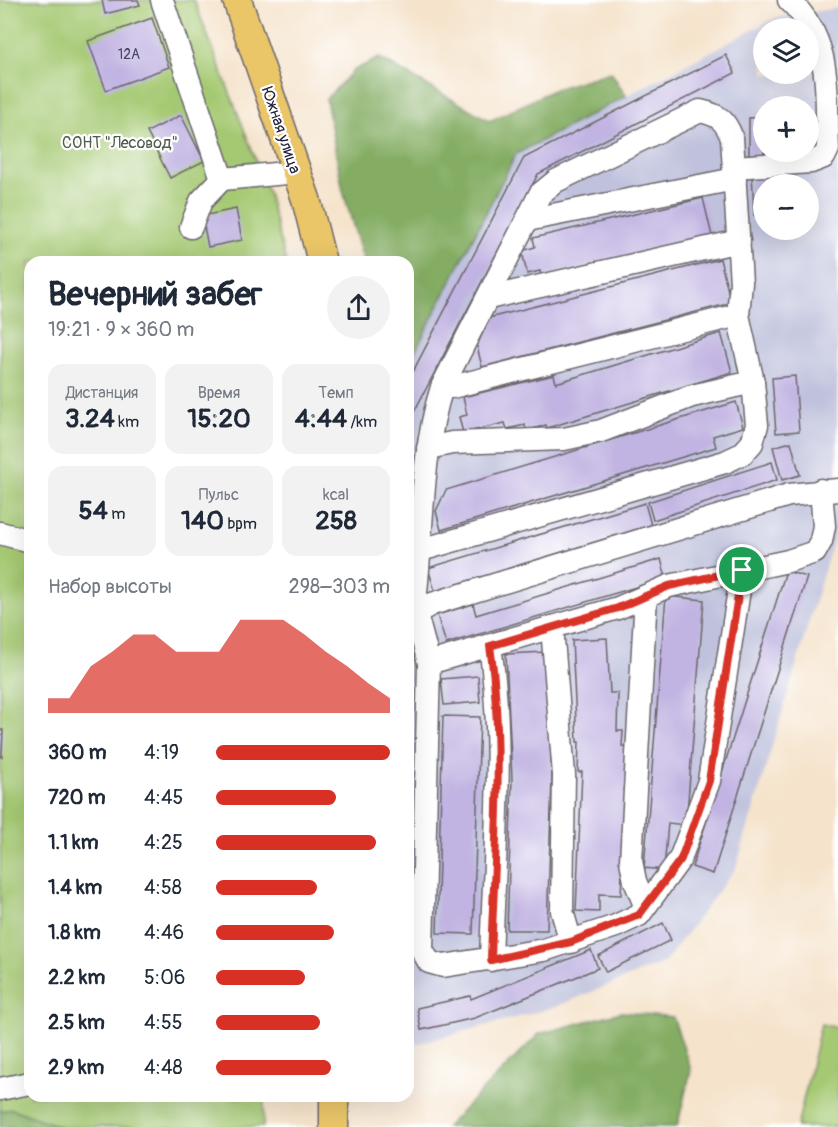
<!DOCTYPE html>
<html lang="ru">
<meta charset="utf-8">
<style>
:root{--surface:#fff;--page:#f2f2f3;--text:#1f2937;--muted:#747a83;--accent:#d93025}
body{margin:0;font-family:Pangolin,sans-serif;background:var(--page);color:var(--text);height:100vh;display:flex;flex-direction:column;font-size:22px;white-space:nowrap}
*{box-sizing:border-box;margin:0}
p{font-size:20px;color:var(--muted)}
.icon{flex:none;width:33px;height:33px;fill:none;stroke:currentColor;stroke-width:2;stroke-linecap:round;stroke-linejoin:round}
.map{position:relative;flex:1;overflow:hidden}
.drawer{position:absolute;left:24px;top:256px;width:390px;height:846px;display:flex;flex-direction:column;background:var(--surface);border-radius:18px;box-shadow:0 6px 24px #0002}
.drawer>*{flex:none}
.fabs{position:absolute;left:753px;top:18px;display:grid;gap:12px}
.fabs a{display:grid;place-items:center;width:66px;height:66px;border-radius:50%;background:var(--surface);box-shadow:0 6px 24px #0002;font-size:30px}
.pin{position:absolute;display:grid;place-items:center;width:51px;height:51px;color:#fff;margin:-26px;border:3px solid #fff;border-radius:50%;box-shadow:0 2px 6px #0007}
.round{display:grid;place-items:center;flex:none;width:63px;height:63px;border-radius:32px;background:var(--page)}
.summary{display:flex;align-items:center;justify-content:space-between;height:102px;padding:0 24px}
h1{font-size:33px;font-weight:700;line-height:45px}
.stats{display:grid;grid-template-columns:repeat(3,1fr);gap:9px;height:102px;padding:6px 24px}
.stats div{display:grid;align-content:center;border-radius:15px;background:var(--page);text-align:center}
.stats b{font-size:26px;font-weight:700}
.stats small{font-size:16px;font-weight:400}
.stats p{font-size:16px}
.chart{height:168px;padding:12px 24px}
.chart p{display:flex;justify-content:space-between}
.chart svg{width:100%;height:108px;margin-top:6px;fill:var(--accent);opacity:.7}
ul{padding:0 24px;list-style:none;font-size:20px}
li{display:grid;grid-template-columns:96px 72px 1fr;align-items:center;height:45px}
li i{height:15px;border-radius:8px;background:var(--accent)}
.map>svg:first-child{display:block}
.industrial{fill:#c0c2dd;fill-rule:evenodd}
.green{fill:#a5c972;stroke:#647656;stroke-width:1.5}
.forest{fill:#84ad64;stroke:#536850;stroke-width:1.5}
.building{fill:#c1b4e2}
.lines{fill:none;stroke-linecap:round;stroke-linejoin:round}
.minor-casing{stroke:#6c666d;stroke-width:25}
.major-casing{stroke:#6c666d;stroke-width:31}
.minor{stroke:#fff;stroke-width:22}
.major{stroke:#eac669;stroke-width:28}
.route-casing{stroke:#fff;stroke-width:12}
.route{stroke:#d93025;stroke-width:8}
.labels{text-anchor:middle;stroke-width:4.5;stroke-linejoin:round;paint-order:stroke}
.number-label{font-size:14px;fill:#4a4665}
.street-label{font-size:16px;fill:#22223b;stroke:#fff}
.park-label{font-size:16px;fill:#505c4e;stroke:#fff}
</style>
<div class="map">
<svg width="838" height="1127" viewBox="0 0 838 1127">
<rect width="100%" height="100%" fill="#fff"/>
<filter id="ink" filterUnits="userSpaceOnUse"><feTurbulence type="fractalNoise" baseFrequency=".0167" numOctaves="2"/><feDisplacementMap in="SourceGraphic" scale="12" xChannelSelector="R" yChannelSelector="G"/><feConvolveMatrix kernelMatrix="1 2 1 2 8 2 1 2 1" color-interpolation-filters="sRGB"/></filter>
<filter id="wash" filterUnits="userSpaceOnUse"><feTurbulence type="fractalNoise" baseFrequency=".008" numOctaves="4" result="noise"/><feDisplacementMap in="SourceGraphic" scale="24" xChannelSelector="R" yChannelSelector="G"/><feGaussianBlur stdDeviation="1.35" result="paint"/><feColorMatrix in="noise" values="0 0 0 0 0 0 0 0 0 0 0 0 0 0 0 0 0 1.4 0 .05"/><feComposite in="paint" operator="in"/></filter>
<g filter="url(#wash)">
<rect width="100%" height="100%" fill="#f5e3cb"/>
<!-- industrial -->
<path class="industrial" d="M838,8L837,527L736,868L665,962L555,1007L413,1045L408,1035V365L516,154L775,18ZM764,28H808V74H764ZM764,106H808V152H764ZM764,184H808V230H764Z"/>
<!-- green -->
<g class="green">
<polygon points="0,0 194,0 267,189 286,262 30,262 30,1096 264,1097 263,1127 61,1127 12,1109 0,1111"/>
<polygon points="821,1024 838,1028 838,1127 797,1127"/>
</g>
<!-- forest -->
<g class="forest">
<polygon points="379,58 490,121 555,89 611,72 626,96 516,154 408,365 408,262 364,262 343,191 326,99 354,70"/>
<polygon points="621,1012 673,1017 691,1070 677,1127 446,1127 539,1034"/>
<polygon points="12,1109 61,1127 0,1127 0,1111"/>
</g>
<g id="blocks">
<!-- building -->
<g class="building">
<polygon points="102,0 138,0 140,5 105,14"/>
<polygon points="152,18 169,67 106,90 88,41"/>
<polygon points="726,55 735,73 538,174 413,414 408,580 408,381 524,158"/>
<polygon points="181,115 204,161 170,178 147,132"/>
<polygon points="764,117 764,152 790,152 790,156 749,156 749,118"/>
<polygon points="790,170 791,184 764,184 764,215 754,215 752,171"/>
<polygon points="703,198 712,236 541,275 540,271 527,274 522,251 535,247 533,238"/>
<polygon points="236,209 242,240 208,247 202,216"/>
<polygon points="181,259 208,260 208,262 180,262"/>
<polygon points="720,259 731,303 482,367 477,346 489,318"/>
<polygon points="721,333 732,372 547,428 546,425 526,431 525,425 507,429 505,423 463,433 459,417 467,415 463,397 554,375 556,383"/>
<polygon points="795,376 799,431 776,433 772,378"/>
<polygon points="736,402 743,427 713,436 716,447 441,530 436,511 446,490"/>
<polygon points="791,442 800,475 782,480 773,447"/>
<polygon points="772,462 777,480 653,520 648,502"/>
<polygon points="645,503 651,525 435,591 428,568"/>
<polygon points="661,559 666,578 446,644 437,615 473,604 476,615"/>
<polygon points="786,571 807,577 713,874 692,867"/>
<polygon points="666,596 704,600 686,825 668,823 664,870 644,868"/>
<polygon points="607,638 610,693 618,693 617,731 623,731 622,746 628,747 621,895 599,894 599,912 576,911 582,772 578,772 579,742 577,742 572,640"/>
<rect x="408" y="646" width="6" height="37"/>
<polygon points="546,652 552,778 547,930 507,930 512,779 506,654"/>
<polygon points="478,676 480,702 444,705 441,679"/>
<polygon points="408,686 413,686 410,860 408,860"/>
<polygon points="443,716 480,717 473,934 437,933"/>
<polygon points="0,730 3,730 2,757 0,757"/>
<polygon points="663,923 671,940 606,972 598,956"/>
<polygon points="591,950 598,968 475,1018 421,1030 417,1008 470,996 471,999"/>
</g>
</g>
</g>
<g filter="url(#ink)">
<use href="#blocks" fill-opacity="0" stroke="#6c666d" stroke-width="1.5"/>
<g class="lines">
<defs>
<g id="minor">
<polyline points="162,0 222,179 201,201 191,227"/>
<path d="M734,167L811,162L824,157L828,149C825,91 834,43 789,0"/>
<polyline points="222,179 297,172"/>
<polyline points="527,220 735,179"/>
<polyline points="488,298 739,241"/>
<polyline points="452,387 738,315"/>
<polyline points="428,448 452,443 564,439 601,431 692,396 753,382"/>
<polyline points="0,533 30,541"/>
<path d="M421,550L725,462L742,454L752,443L757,425L753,382L738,315L741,283L732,138C725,120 719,115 700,111L556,181L540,194L442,387C421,453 423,524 416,592V614L429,663L618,608L669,586L788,561L815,552L821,541L824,526L821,490"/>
<polyline points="408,617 432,604 789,495 838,490"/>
<polyline points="552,627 564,775 562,911 571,942"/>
<path d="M490,646C505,748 494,856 491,960"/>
<polyline points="429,663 422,950 429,962 443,966 544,950 616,926 639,915 680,859 709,781 742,571"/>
<polyline points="645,905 635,881 631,861 646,596"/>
<polyline points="0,1089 30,1083"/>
</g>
<g id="major">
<polyline points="237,0 306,199 322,262"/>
<polyline points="334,1127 334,1096"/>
</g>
</defs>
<!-- minor casing -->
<use href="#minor" class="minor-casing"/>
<!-- major casing -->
<use href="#major" class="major-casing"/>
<!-- minor -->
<use href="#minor" class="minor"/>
<!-- major -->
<use href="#major" class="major"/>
</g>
</g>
<g class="lines" filter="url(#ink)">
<defs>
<path id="route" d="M742,570L709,781L681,859L639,915L571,942L491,960C494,856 505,749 490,646L618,608L669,586Z"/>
</defs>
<!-- route casing -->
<use href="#route" class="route-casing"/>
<!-- route -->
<use href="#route" class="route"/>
</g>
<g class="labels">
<!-- number labels -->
<g class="number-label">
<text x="129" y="59">12А</text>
</g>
<!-- street labels -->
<g class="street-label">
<text transform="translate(282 130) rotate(71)" y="6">Южная улица</text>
</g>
<!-- park labels -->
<g class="park-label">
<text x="120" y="148">СОНТ "Лесовод"</text>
</g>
</g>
</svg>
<div class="fabs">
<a><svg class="icon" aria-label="layers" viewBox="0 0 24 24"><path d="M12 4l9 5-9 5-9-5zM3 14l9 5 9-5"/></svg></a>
<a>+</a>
<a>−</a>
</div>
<div class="pin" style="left:742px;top:570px;background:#1e9e55"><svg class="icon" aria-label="arrive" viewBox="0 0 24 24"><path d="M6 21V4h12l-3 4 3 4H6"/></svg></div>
<section class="drawer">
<div class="summary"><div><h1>Вечерний забег</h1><p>19:21 · 9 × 360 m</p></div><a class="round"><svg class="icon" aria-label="share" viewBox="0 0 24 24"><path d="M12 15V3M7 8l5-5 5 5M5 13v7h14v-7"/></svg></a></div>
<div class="stats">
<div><p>Дистанция</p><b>3.24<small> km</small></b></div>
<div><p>Время</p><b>15:20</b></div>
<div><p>Темп</p><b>4:44<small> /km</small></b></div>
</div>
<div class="stats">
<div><b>54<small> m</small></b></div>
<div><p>Пульс</p><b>140<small> bpm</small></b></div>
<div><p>kcal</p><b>258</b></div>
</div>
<div class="chart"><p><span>Набор высоты</span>298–303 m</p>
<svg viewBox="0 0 160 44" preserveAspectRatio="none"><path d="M0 44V38L10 38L20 25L30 19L40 12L50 12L60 19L70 19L80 19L90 6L100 6L110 6L120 12L130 19L140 25L150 32L160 38V44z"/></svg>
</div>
<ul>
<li><b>360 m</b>4:19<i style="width:100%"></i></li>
<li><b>720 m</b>4:45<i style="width:69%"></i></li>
<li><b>1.1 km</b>4:25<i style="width:92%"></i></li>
<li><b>1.4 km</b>4:58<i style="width:58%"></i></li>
<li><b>1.8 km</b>4:46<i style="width:68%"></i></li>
<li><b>2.2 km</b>5:06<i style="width:51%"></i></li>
<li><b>2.5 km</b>4:55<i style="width:60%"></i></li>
<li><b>2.9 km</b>4:48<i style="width:66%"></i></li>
</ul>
</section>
</div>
